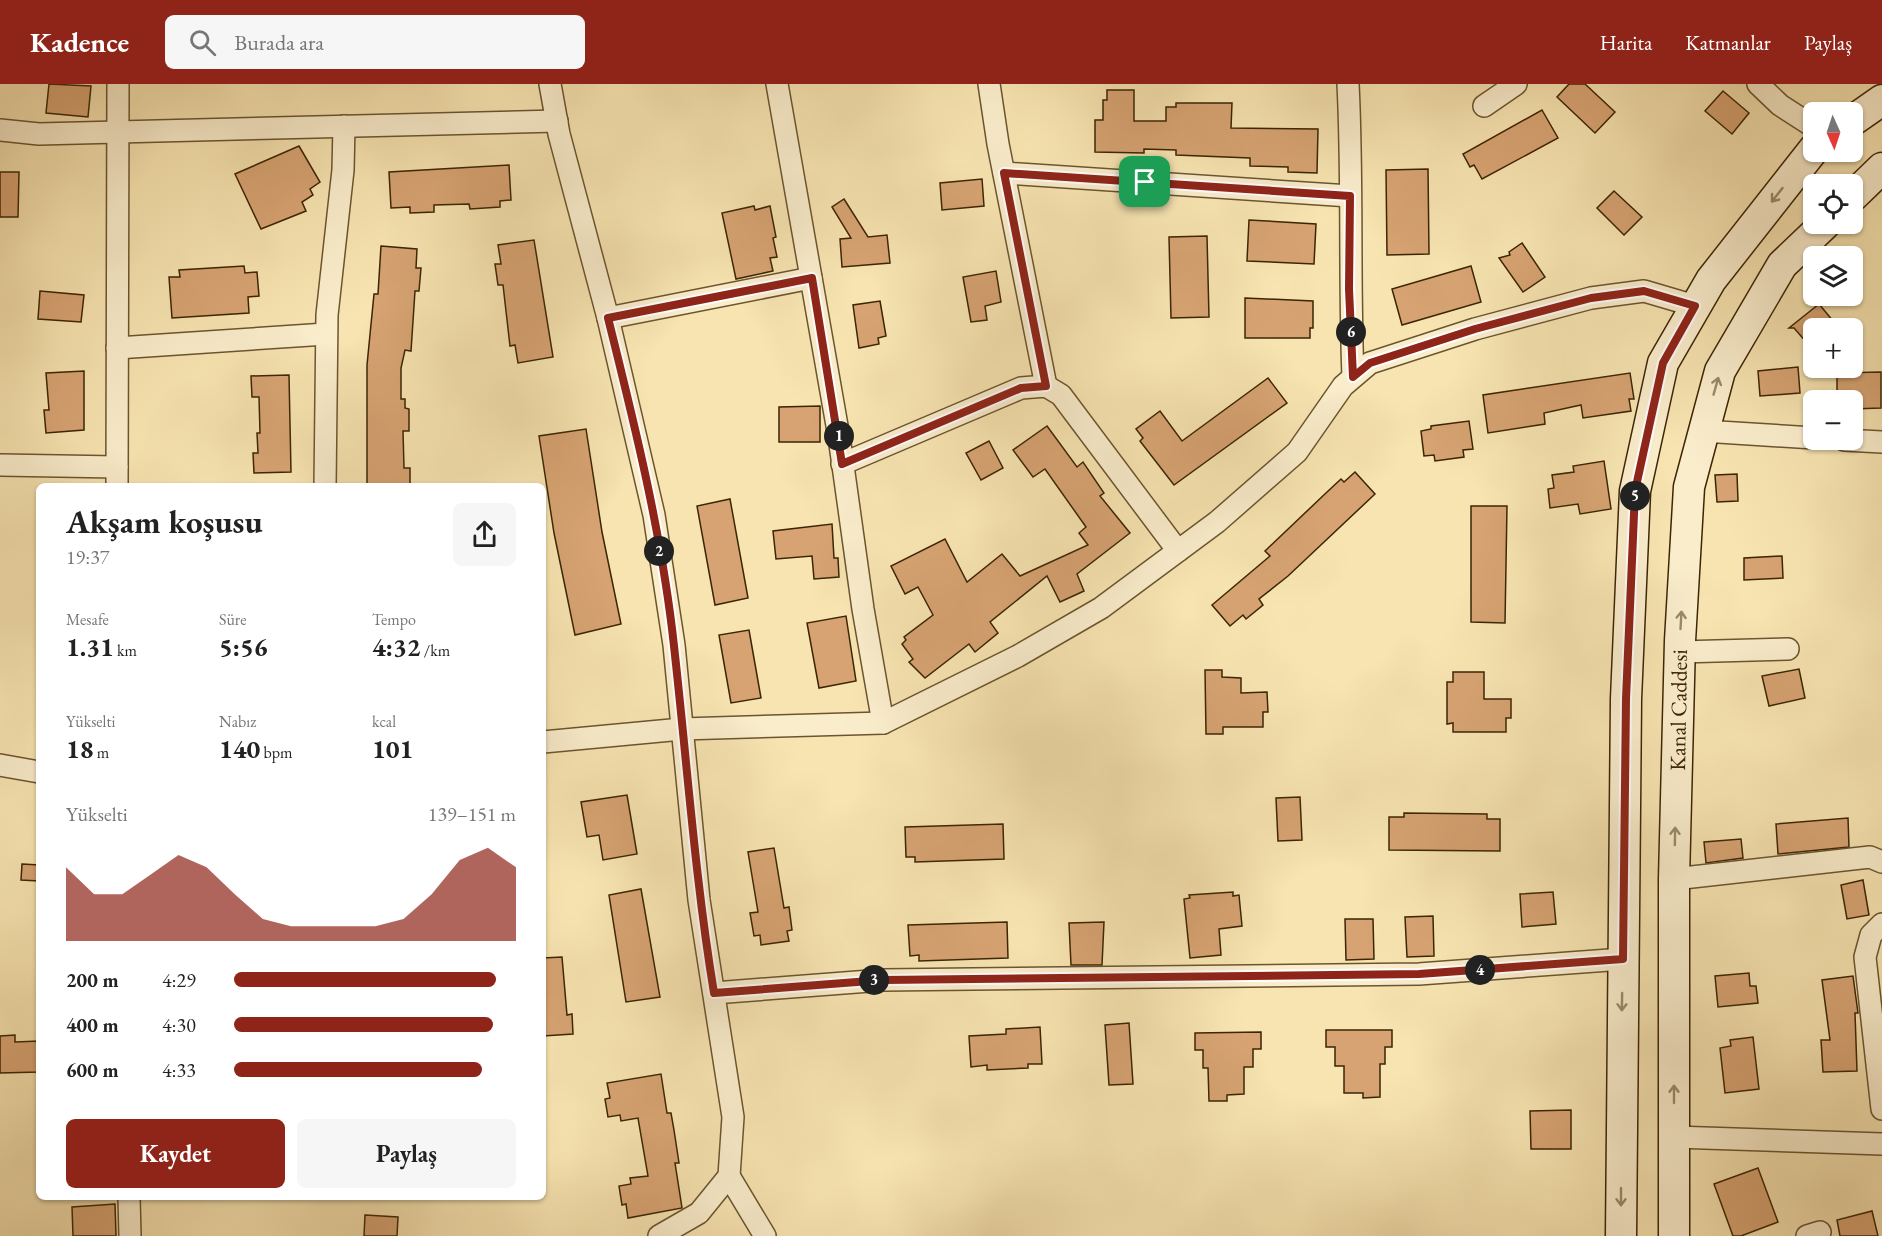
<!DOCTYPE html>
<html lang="tr">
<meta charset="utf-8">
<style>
:root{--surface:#fff;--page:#f6f6f6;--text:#222;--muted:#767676;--accent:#8f2418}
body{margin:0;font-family:"EB Garamond",serif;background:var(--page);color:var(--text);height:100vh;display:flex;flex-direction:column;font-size:22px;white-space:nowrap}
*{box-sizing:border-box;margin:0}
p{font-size:20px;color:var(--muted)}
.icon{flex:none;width:33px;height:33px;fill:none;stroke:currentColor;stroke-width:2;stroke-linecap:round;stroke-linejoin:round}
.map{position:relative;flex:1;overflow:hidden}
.side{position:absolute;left:36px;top:399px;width:510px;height:717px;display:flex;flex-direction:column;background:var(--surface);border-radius:9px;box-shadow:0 2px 4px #0004}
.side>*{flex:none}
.needle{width:39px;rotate:177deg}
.fabs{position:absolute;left:1803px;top:18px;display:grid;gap:12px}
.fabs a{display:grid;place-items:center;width:60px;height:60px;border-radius:9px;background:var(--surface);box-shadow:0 2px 4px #0004;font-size:30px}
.pin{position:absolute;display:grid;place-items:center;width:51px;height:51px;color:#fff;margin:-26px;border-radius:12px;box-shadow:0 3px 9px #0006}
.km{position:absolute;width:30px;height:30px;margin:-15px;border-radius:50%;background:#222;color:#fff;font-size:16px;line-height:30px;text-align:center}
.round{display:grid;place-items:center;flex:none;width:63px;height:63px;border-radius:9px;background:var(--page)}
.headline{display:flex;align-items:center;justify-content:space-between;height:102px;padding:0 30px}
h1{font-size:33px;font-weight:700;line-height:45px}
.metrics{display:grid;grid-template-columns:repeat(3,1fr);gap:9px;height:102px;padding:6px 30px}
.metrics div{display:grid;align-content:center}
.metrics b{font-size:26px;font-weight:700}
.metrics small{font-size:16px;font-weight:400}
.metrics p{font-size:16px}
.chart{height:168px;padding:12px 30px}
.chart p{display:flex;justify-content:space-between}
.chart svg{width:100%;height:108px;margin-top:6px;fill:var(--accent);opacity:.7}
.action{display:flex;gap:12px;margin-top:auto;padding:12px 30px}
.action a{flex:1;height:69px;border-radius:9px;background:var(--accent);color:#fff;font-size:24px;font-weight:700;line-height:69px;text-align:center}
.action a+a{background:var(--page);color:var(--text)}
ul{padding:0 30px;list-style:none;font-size:20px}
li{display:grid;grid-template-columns:96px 72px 1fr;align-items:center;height:45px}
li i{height:15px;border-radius:8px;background:var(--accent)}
header{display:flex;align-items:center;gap:36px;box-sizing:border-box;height:84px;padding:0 30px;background:var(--accent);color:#fff}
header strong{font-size:28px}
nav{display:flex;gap:33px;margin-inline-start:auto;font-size:21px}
.search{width:420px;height:54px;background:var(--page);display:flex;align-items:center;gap:15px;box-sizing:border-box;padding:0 21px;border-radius:9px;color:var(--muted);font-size:22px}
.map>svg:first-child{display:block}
.building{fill:#d7a372;stroke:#3c2504;stroke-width:1.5}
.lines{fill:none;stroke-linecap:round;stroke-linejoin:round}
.street-casing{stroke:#6b552f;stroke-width:24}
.secondary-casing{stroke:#3c2504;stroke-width:33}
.street{stroke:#faedcc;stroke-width:21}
.secondary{stroke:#faedcc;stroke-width:30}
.oneway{stroke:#9b8968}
.route-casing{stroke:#fff;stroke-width:12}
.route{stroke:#8f2418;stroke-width:8}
.labels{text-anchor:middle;stroke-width:4.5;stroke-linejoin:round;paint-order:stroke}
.street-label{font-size:22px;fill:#3c2504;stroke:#faedcc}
</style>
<header>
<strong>Kadence</strong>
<div class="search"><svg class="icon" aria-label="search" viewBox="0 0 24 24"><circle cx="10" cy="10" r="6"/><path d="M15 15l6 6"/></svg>Burada ara</div>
<nav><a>Harita</a><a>Katmanlar</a><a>Paylaş</a></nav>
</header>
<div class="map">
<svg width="1882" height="1152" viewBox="0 0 1882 1152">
<rect width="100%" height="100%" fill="#f7e4b1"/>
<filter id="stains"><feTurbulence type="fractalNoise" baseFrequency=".00333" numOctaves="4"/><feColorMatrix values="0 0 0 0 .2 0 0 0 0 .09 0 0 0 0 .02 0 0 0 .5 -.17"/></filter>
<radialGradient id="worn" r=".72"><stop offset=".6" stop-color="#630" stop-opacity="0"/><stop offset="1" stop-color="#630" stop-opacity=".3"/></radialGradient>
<!-- building -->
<g class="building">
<polygon points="49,0 91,2 88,33 46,29"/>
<polygon points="1569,0 1585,0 1615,28 1595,49 1557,13"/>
<polygon points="1107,6 1134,6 1134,37 1166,37 1166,23 1176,23 1176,19 1232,19 1231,44 1318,45 1317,89 1288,88 1288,83 1250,82 1250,74 1176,71 1176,66 1144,65 1144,69 1095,68 1095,36 1103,36 1103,16 1107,16"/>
<polygon points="1723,7 1749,29 1732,50 1705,27"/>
<polygon points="1542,26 1558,54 1482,95 1474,81 1470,83 1463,70"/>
<polygon points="299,62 320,98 310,105 313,111 302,118 306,127 261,145 235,90"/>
<polygon points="509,81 511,116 500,117 500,123 470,125 469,120 434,121 434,128 410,129 410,123 391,124 389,88"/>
<polygon points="1428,85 1429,170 1387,171 1386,86"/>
<polygon points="0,88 19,88 18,133 0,133"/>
<polygon points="982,95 984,122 942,126 940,99"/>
<polygon points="1614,107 1642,133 1624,151 1597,124"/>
<polygon points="844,115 868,153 887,151 890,179 842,183 840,155 851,154 832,123"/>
<polygon points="754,122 755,126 770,122 776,153 773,154 777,173 770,174 773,187 736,195 722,129"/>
<polygon points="1249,136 1316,140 1314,180 1247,177"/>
<polygon points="1207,152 1209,233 1171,234 1169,153"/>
<polygon points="534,156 553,273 518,279 515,261 510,262 503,201 498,201 495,180 501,180 498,161"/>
<polygon points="1522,159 1545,193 1523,208 1499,174 1510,171 1509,168"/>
<polygon points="381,162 417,165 416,184 421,184 419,207 415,207 411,267 405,266 401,284 401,315 405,315 405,324 409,325 409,347 403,347 404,384 410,384 410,402 367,402 367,281 374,210 378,210"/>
<polygon points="244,182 245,189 257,188 259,212 248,213 249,229 172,234 169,193 180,193 179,186"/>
<polygon points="1471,182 1481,218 1402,241 1392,205"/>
<polygon points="996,187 1001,218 985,222 987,236 971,238 963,193"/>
<polygon points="40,207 84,211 81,238 38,235"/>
<polygon points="1245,214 1313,217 1313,244 1310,244 1310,254 1245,254"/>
<polygon points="880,217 886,252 878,254 879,260 859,264 853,221"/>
<polygon points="1819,220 1833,237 1824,244 1814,244 1814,267 1794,244 1789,244"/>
<polygon points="1798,283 1800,309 1760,312 1758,287"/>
<polygon points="84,287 84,346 46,349 44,326 49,326 46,289"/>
<polygon points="1881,288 1881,324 1852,325 1852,316 1837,316 1837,289"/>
<polygon points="1630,289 1634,315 1629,315 1631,327 1583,334 1581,321 1544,329 1545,340 1488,349 1483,311"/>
<polygon points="289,291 291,388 254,389 253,369 258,369 257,349 260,349 259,313 252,313 251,292"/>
<polygon points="1268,294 1287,319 1174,401 1140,357 1143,354 1136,345 1160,327 1182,357"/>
<polygon points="820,322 820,358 779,358 779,323"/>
<polygon points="1469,337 1473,365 1463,366 1464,373 1435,377 1434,371 1424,372 1421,347 1431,345 1431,342"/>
<polygon points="1047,342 1077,383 1083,378 1104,409 1100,412 1130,449 1077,490 1084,507 1060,518 1047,492 990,538 998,549 975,568 969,560 925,594 909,578 913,575 902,560 906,556 904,553 933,531 918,503 905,510 891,482 945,455 967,498 1002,470 1020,492 1088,461 1079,449 1086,443 1045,385 1033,393 1013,366"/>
<polygon points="586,345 602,448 621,540 575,551 554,449 539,352"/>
<polygon points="989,357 1003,384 981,396 966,369"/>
<polygon points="1604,377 1611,425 1580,430 1578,420 1550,424 1548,405 1554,404 1552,391 1574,388 1573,382"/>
<polygon points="1355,388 1375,410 1288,492 1259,515 1263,521 1246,535 1243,531 1230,542 1212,521 1270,472 1265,467 1327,408 1341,395 1344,398"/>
<polygon points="1737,390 1738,417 1717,418 1715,391"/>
<polygon points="730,415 748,514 715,521 697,422"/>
<polygon points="1471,422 1507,422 1505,539 1471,538"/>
<polygon points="832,440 834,474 838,474 839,493 814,495 812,472 776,475 773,447"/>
<polygon points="1782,472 1783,494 1744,496 1744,474"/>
<polygon points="846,532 856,597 819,604 807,539"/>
<polygon points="749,546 761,614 731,619 719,551"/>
<polygon points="1799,585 1805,614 1769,622 1762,592"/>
<polygon points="1205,586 1222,586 1222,593 1241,594 1241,609 1267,608 1268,628 1263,628 1263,643 1223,643 1223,650 1206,650"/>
<polygon points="1453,588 1484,588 1484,615 1511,615 1511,634 1506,634 1506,648 1453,648 1453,639 1447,640 1447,598 1453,598"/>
<polygon points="627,711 637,770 603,776 599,751 587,753 581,718"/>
<polygon points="1300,713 1302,756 1278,757 1276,714"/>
<polygon points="1404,729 1487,730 1487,735 1500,735 1500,767 1389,766 1389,733 1404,733"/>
<polygon points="1848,734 1849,763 1778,770 1776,740"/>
<polygon points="1003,740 1004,775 915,778 915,773 906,773 905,743"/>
<polygon points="1741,755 1743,774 1706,779 1704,758"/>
<polygon points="774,764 784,824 789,823 792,846 787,847 789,857 761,861 760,851 754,852 750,829 758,828 748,768"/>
<polygon points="22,780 39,781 39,797 21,796"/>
<polygon points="1863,796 1869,831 1847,835 1841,801"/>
<polygon points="641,805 660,913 626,918 609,811"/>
<polygon points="1233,808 1233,812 1239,811 1242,842 1219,845 1221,871 1190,874 1184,815 1190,814 1189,811"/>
<polygon points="1553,808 1556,840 1522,843 1520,810"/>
<polygon points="1433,832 1434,872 1407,873 1405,833"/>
<polygon points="1345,835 1373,835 1374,875 1346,876"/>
<polygon points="1007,838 1008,874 919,877 919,871 910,872 908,841"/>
<polygon points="1104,838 1102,881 1071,881 1069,839"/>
<polygon points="562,873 567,931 572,930 573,950 543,952 543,874"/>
<polygon points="1749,889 1750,902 1756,902 1758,919 1718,923 1715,892"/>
<polygon points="1853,892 1858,929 1855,929 1857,987 1823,988 1821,956 1830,956 1822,896"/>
<polygon points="1129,939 1133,1000 1109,1001 1105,941"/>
<polygon points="1040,943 1042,980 1028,980 1028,984 987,986 987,981 971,983 969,952 1006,950 1006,945"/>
<polygon points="1326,946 1392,946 1392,963 1385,963 1385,980 1380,980 1380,1013 1363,1014 1363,1009 1344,1009 1344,982 1335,982 1335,963 1326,963"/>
<polygon points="1261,948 1261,965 1253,965 1253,983 1244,983 1244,1010 1227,1011 1227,1017 1209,1017 1208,984 1203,984 1203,966 1195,966 1195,949"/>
<polygon points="15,951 15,958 39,957 39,988 0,989 0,952"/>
<polygon points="1753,953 1759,1005 1725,1009 1720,964 1731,962 1730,956"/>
<polygon points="661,990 667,1029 671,1029 674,1046 679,1079 675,1079 682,1124 628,1134 626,1120 622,1121 619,1102 631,1100 630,1094 648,1092 638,1034 621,1037 620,1031 608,1033 605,1015 610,1014 607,999"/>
<polygon points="1571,1026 1571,1065 1531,1065 1530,1027"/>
<polygon points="1758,1084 1778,1138 1741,1152 1733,1152 1714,1100"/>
<polygon points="115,1120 116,1152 73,1152 72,1123"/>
<polygon points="1872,1127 1878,1152 1840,1152 1837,1136"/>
<polygon points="365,1131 398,1133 397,1152 364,1152"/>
</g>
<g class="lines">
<defs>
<g id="street">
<polyline points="550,0 559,50 608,234 654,431 674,561 699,816 733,1033 729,1092 699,1129 659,1152"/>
<polyline points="777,0 839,353 863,525 883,639"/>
<polyline points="989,0 998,60 1046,302"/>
<path d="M1348,0C1353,98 1349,195 1353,293"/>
<polyline points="1758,0 1780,21 1814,43"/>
<polyline points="1484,22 1516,0"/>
<polyline points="0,46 39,50 557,37"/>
<polyline points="1004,89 1350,112"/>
<polyline points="608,234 811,194"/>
<polyline points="117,264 326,250"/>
<polyline points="1703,347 1814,354"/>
<polyline points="1844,356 1882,358"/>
<polyline points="842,380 1021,304 1046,302 1061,311 1178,467"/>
<polyline points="0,381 117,383"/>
<polyline points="117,402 118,0"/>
<polyline points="325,402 327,231 343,86 344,42"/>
<polyline points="1680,568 1788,565"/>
<polyline points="543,658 682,645 883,639 1018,572 1101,524 1217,438 1297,368 1343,302 1370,279 1475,245 1591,214 1644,207 1695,222"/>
<polyline points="0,681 39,688"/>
<polyline points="1674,795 1870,773 1882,778"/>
<polyline points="1882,840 1871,851 1865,873 1882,1025"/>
<polyline points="714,909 883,896 1419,890 1623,875"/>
<polyline points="1674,1053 1882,1060"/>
<polyline points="729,1092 765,1152"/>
<polyline points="129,1113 130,1152"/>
<polyline points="1807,1152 1820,1148"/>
</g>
<g id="secondary">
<polyline points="1852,37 1882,16"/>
<polyline points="1852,113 1882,84"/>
<polyline points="1621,1152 1626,615 1635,407 1663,279 1711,196 1814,65"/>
<polyline points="1674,1152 1674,795 1680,557 1689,403 1720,287 1782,181 1825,140"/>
</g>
</defs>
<!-- street casing -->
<use href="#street" class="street-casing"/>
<!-- secondary casing -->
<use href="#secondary" class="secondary-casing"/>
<!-- street -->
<use href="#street" class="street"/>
<!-- secondary -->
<use href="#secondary" class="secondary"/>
</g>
<!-- one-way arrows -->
<defs><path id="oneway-shaft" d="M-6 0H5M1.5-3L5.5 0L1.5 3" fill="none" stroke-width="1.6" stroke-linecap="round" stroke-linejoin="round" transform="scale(1.5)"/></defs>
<g class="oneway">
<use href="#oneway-shaft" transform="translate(1777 111) rotate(128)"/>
<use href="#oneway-shaft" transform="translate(1716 302) rotate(-74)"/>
<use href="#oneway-shaft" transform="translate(1681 536) rotate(-87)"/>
<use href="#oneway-shaft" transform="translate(1675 752) rotate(-89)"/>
<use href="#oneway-shaft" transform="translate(1622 918) rotate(91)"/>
<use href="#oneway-shaft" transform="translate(1674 1010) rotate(-90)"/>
<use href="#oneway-shaft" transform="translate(1621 1113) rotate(90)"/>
</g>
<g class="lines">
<defs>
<path id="route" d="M1004,89L1350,112L1349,205L1353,293L1370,279L1475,245L1591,214L1644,207L1695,222L1663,279L1635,407L1626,615L1623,875L1419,890L883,896L714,909C695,794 687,678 674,562C662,451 635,342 608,234L812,194L842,380L1021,304L1046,302Z"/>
</defs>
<!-- route casing -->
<use href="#route" class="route-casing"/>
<!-- route -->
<use href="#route" class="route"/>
</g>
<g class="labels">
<!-- street labels -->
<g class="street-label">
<text transform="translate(1678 626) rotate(-89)" y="8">Kanal Caddesi</text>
</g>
</g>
<rect width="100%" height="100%" filter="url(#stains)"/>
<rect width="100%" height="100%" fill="url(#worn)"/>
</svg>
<div class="fabs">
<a><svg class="needle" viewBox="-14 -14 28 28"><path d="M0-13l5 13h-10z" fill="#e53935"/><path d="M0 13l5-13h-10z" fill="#767676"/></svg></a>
<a><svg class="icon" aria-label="locate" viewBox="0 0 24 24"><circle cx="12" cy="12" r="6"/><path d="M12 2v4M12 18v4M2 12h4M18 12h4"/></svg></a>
<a><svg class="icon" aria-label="layers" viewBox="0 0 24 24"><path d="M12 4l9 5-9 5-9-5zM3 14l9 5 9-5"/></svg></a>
<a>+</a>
<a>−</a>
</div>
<div class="pin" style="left:1145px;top:98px;background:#1e9e55"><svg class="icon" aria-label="arrive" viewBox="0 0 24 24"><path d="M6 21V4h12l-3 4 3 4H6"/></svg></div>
<b class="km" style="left:839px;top:352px">1</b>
<b class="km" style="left:659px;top:467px">2</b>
<b class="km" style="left:874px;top:896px">3</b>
<b class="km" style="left:1480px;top:886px">4</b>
<b class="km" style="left:1635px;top:412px">5</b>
<b class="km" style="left:1351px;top:248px">6</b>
<section class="side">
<div class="headline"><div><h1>Akşam koşusu</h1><p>19:37</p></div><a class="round"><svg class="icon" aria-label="share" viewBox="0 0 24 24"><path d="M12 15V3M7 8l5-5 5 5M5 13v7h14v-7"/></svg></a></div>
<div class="metrics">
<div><p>Mesafe</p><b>1.31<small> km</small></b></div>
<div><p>Süre</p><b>5:56</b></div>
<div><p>Tempo</p><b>4:32<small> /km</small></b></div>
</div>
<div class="metrics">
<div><p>Yükselti</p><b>18<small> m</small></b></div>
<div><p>Nabız</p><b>140<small> bpm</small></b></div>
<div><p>kcal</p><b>101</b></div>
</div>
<div class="chart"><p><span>Yükselti</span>139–151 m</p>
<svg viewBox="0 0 160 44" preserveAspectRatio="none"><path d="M0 44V14L10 25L20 25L30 17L40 9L50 14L60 25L70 35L80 38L90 38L100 38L110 38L120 35L130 25L140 11L150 6L160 14V44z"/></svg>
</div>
<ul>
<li><b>200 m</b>4:29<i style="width:93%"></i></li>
<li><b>400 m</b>4:30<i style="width:92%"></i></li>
<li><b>600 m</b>4:33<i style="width:88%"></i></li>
</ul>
<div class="action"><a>Kaydet</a><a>Paylaş</a></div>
</section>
</div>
